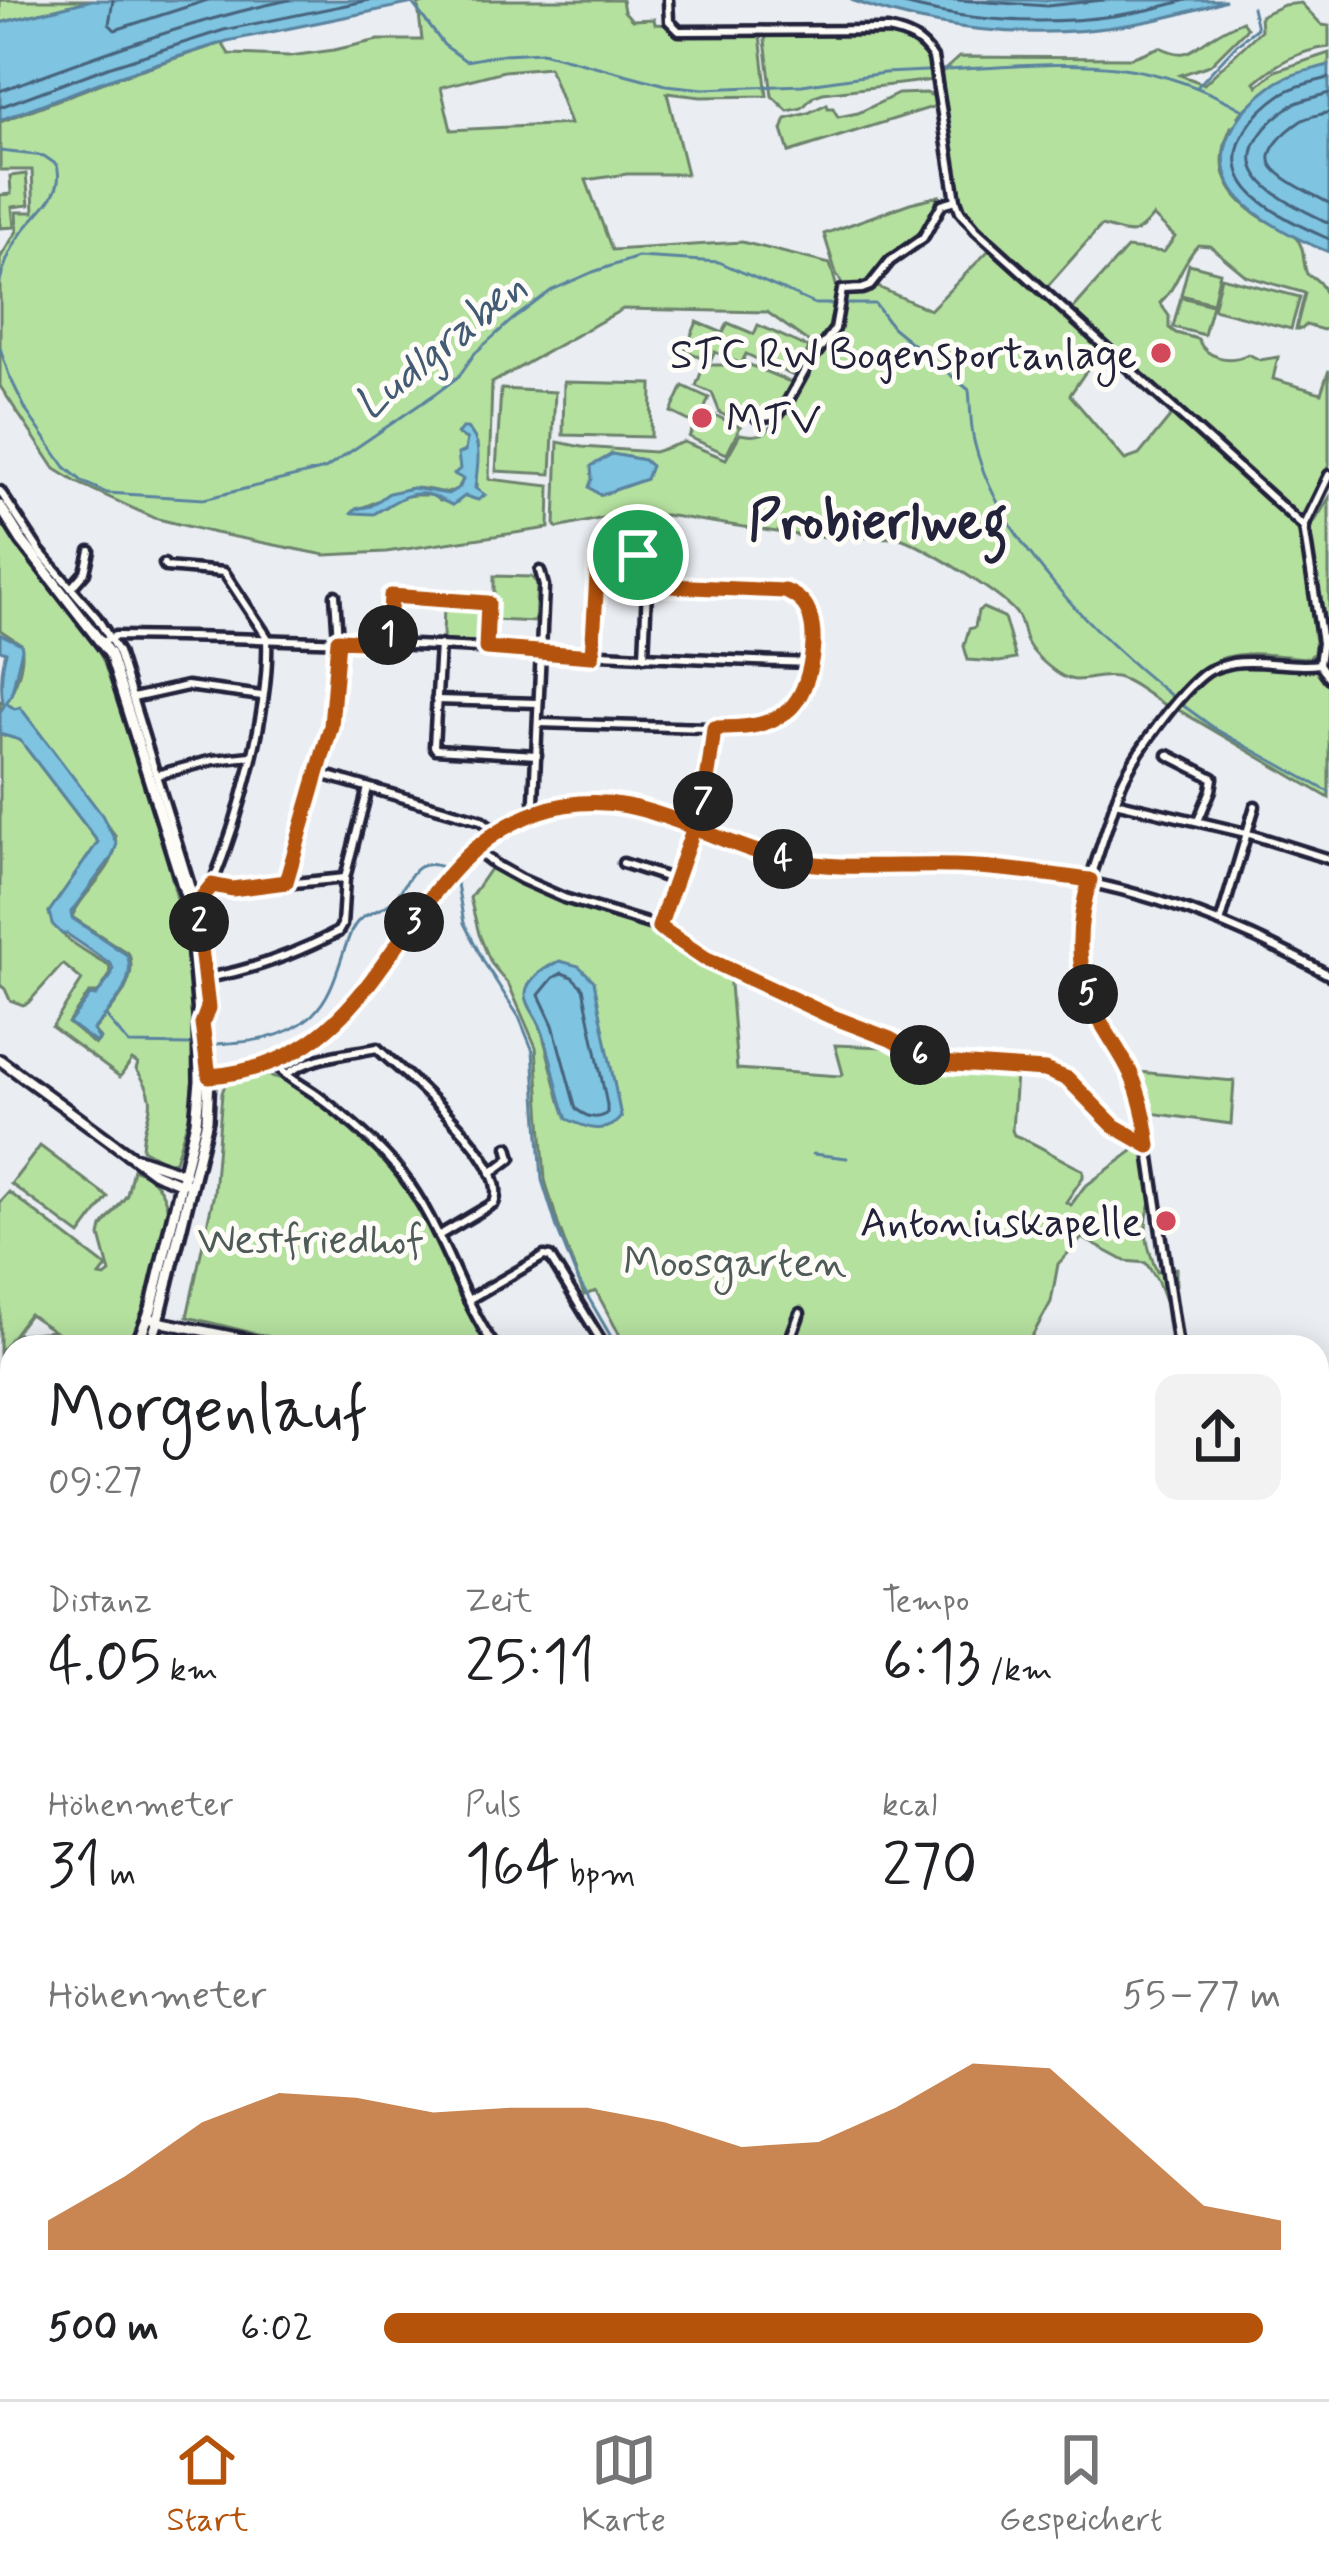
<!DOCTYPE html>
<html lang="de">
<meta charset="utf-8">
<style>
:root{--surface:#fff;--page:#f2f2f2;--text:#202124;--muted:#757577;--line:#e0e0e0;--accent:#b45309}
body{margin:0;font-family:Mynerve,sans-serif;background:var(--page);color:var(--text);height:100vh;display:flex;flex-direction:column;font-size:45px;white-space:nowrap}
*{box-sizing:border-box;margin:0}
p{font-size:39px;color:var(--muted)}
.icon{flex:none;width:66px;height:66px;fill:none;stroke:currentColor;stroke-width:2;stroke-linecap:round;stroke-linejoin:round}
.map{position:relative;flex:1;overflow:hidden}
.panel{position:absolute;left:0px;top:1335px;width:1329px;height:1065px;display:flex;flex-direction:column;background:var(--surface);border-radius:36px 36px 0 0;box-shadow:0 6px 30px #0003}
.panel>*{flex:none}
.pin{position:absolute;display:grid;place-items:center;width:102px;height:102px;color:#fff;margin:-51px;border:6px solid #fff;border-radius:50%;box-shadow:0 3px 12px #0007}
.km{position:absolute;width:60px;height:60px;margin:-30px;border-radius:50%;background:#222;color:#fff;font-size:33px;line-height:60px;text-align:center}
.round{display:grid;place-items:center;flex:none;width:126px;height:126px;border-radius:24px;background:var(--page)}
.overview{display:flex;align-items:center;justify-content:space-between;height:204px;padding:0 48px}
h1{font-size:66px;font-weight:600;line-height:90px}
.stats{display:grid;grid-template-columns:repeat(3,1fr);gap:18px;height:204px;padding:12px 48px}
.stats div{display:grid;align-content:center}
.stats b{font-size:60px;font-weight:600}
.stats small{font-size:33px;font-weight:400}
.stats p{font-size:33px}
.chart{height:336px;padding:24px 48px}
.chart p{display:flex;justify-content:space-between}
.chart svg{width:100%;height:216px;margin-top:12px;fill:var(--accent);opacity:.7}
ul{padding:0 48px;list-style:none;font-size:39px}
li{display:grid;grid-template-columns:192px 144px 1fr;align-items:center;height:90px}
li i{height:30px;border-radius:15px;background:var(--accent)}
.dock{display:flex;justify-content:space-around;align-items:center;height:168px;border-top:3px solid var(--line);background:var(--surface);font-size:33px;color:var(--muted)}
.dock a{display:grid;justify-items:center;gap:6px}
.dock .active{color:var(--accent)}
.map>svg:first-child{display:block}
.built{fill:#d4dbed}
.green{fill:#b5e19f;stroke:#6c826d;stroke-width:3;fill-rule:evenodd}
.water{fill:#7fc4e0;stroke:#5a839e;stroke-width:3}
.lines{fill:none;stroke-linecap:round;stroke-linejoin:round}
.shore{stroke:#47637d;stroke-width:3}
.stream{stroke:#5a839e;stroke-width:3}
.minor-casing{stroke:#22223b;stroke-width:15}
.tertiary-casing{stroke:#22223b;stroke-width:16}
.secondary-casing{stroke:#22223b;stroke-width:18}
.primary-casing{stroke:#22223b;stroke-width:20}
.minor{stroke:#fdfcf7;stroke-width:6}
.tertiary{stroke:#fdfcf7;stroke-width:8}
.secondary{stroke:#fdfcf7;stroke-width:9}
.primary{stroke:#fce080;stroke-width:10}
.route-casing{stroke:#fff;stroke-width:24}
.route{stroke:#b45309;stroke-width:15}
.poi-dot{fill:#d1495b;stroke:#fdfcf7;stroke-width:4.5}
.labels{text-anchor:middle;stroke-width:10;stroke-linejoin:round;paint-order:stroke}
.poi-label{font-size:42px;fill:#22223b;stroke:#fdfcf7;text-anchor:end}
.park-label{font-size:42px;fill:#4e5b59;stroke:#fdfcf7}
.water-label{font-size:45px;font-style:italic;fill:#435b75;stroke:#fdfcf7}
.district-label{font-size:54px;font-weight:bold;fill:#22223b;stroke:#fdfcf7}
</style>
<div class="map">
<svg width="1329" height="2399" viewBox="0 0 1329 2399">
<rect width="100%" height="100%" fill="#eaedf2"/>
<filter id="ink" filterUnits="userSpaceOnUse"><feTurbulence type="fractalNoise" baseFrequency=".00833" numOctaves="2"/><feDisplacementMap in="SourceGraphic" scale="24" xChannelSelector="R" yChannelSelector="G"/><feConvolveMatrix kernelMatrix="1 2 1 2 8 2 1 2 1" color-interpolation-filters="sRGB"/></filter>
<g filter="url(#ink)">
<!-- built -->
<polygon class="built" points="387,2388 494,2388 521,2392 542,2399 385,2399"/>
<!-- green -->
<g class="green">
<polygon points="0,0 92,0 0,23"/>
<path d="M432,0H622L624,11L632,20L654,19L655,24L668,25L681,34L760,35L767,96L701,97L667,93L687,174H627L586,180L612,250L742,242L830,264C843,305 843,314 817,348L767,312L623,309L492,383L489,479L550,486L549,528L386,552L325,555L215,533L154,518L76,482L55,469L0,386V258L17,231L16,212H34L32,170H0V122L112,79L222,43L229,54L290,56L334,50L378,40H422L418,5ZM549,67L570,124L451,130L441,87L504,71ZM458,435L477,443L476,492L440,501L432,495H415L398,497L386,507L356,509C376,505 393,490 412,488C422,487 432,491 442,492C471,496 463,459 467,439Z"/>
<path d="M1301,3L1322,25L1329,26V47C1299,51 1278,62 1255,82L1258,86L1275,71L1329,53V65C1284,78 1272,84 1238,116L1241,118L1236,128L1231,127C1213,167 1226,195 1262,218C1272,224 1288,230 1296,238C1306,248 1302,263 1307,274C1329,283 1329,305 1329,328L1323,330L1306,325L1302,329H1296L1305,293L1246,276L1210,246L1198,245C1181,263 1178,286 1160,303L1169,316V328L1176,333L1198,339C1206,359 1230,363 1248,354L1260,360L1278,357L1273,379L1321,393L1329,370V465L1300,519L1072,310L1127,248L1164,252L1175,237L1153,216C1133,241 1130,233 1101,226L1046,288C1016,261 975,235 958,197L939,75L959,57L1131,58L1160,47C1189,61 1191,49 1215,35C1223,30 1233,25 1242,21L1247,28L1210,65L1180,75L1204,84L1261,30L1260,16L1284,5Z"/>
<path d="M882,33C915,36 927,48 934,80L823,93L814,96L802,108L788,111L772,96L765,40L767,35Z"/>
<polygon points="926,93 934,96 936,106 789,152 782,130 786,119 808,113 827,104 828,108 833,108 838,117 858,113 898,94"/>
<polygon points="26,174 29,205 12,207 14,227 0,228 0,195 11,194 10,176"/>
<path d="M939,196C934,235 911,236 886,257C879,263 874,275 869,283L930,310L992,247L1103,346L1070,395L1125,460L1139,455L1175,411L1301,528L1315,642L1314,653L1309,658C1277,656 1238,647 1210,664C1193,674 1179,691 1165,705C1151,698 1130,679 1116,677C1091,673 1077,690 1053,670C1044,663 1032,653 1027,642C1023,634 1023,624 1018,616C1006,596 923,546 900,538L803,536L665,515L603,518L558,528L555,526L558,442L582,447L654,452L684,442L726,459L740,434C754,437 765,436 774,424L767,411L748,407L736,421L720,413L712,393L696,386L704,365H750L800,386L818,355L838,330L843,315L844,287L836,273L824,234L910,203ZM611,454L644,460L646,479L601,495Z"/>
<polygon points="1189,264 1220,272 1213,303 1181,295"/>
<polygon points="1221,277 1300,297 1291,329 1213,309"/>
<polygon points="1181,297 1212,305 1204,335 1173,327"/>
<polygon points="697,322 723,333 728,323 754,334 758,325 809,348 796,377 746,354 741,364 715,352 710,361 685,350"/>
<polygon points="564,382 652,384 651,437 563,435"/>
<polygon points="683,386 709,398 704,410 740,427 727,454 689,437 695,424 671,412"/>
<polygon points="501,389 555,392 551,474 496,471"/>
<path d="M1329,498V798L1177,709C1187,697 1197,682 1211,675C1243,656 1292,668 1327,670L1322,664L1325,644L1309,531Z"/>
<path d="M0,519L38,572L84,627L103,660L150,798L169,867L179,907L192,985L193,1073L191,1110L175,1161L167,1163L142,1149C143,1111 164,1108 136,1069L138,1064L132,1060L120,1077L52,1027L82,980L63,964L28,1003L23,1005L10,1000L5,989L0,985V734L20,740L98,842L49,912C54,937 89,952 109,966L111,973L98,993H89L68,1023L95,1045L100,1039L94,1030C111,1009 139,983 129,954L72,917C82,890 121,868 115,835L20,708L15,709L6,703L0,712V701L4,703C16,690 25,662 21,644L0,630Z"/>
<polygon points="494,576 531,577 537,583 535,622 494,620"/>
<polygon points="444,602 483,607 481,642 443,641"/>
<polygon points="983,608 1004,617 1016,659 999,662 968,660 964,646 969,629 975,627 978,611"/>
<path d="M492,866L520,881L659,929L729,972L737,1069L840,1076L843,1074L835,1045L885,1047L926,1063L1013,1071L1016,1075L1012,1130L1014,1135C1039,1144 1058,1159 1083,1170V1177L1066,1202L1071,1205L1084,1187L1141,1145L1144,1147L1149,1184L1153,1183L1158,1205L1151,1204C1141,1226 1148,1250 1157,1272L1176,1268V1285L1168,1291L1172,1311L1169,1312L1157,1280L1146,1263L1125,1261L1082,1238L1058,1264L1051,1302L1026,1347H626L596,1291L584,1295L558,1224L545,1180L536,1047L509,985L491,963L479,934L470,898ZM600,1016L621,1117L560,1101L541,1028Z"/>
<polygon points="1139,1072 1234,1081 1231,1124 1150,1113"/>
<polygon points="264,1074 286,1080 313,1096 399,1175 424,1213 469,1314 490,1347 312,1347 187,1317 214,1193 222,1093 226,1082 235,1078"/>
<polygon points="40,1146 108,1197 80,1235 11,1184"/>
<path d="M133,1169C153,1176 165,1191 168,1212L153,1284L132,1340L128,1347H12V1428L0,1433C0,1390 0,1371 17,1334L54,1331L29,1314L0,1353V1202L9,1192L107,1267L100,1276L105,1277L110,1273L100,1236L102,1227L127,1195Z"/>
<polygon points="1329,1555 1329,2014 1323,2031 1317,2026 1317,1556"/>
<polygon points="1329,2261 1329,2358 1327,2359 1317,2355 1317,2288"/>
<polygon points="1317,2378 1329,2389 1329,2399 1242,2399 1249,2388 1317,2388"/>
<polygon points="593,2388 677,2388 676,2399 581,2399"/>
<polygon points="708,2388 1022,2388 1054,2393 1052,2399 706,2399"/>
</g>
<!-- water -->
<g class="water">
<polygon points="92,0 428,0 227,41 112,78 0,120 0,23"/>
<path d="M851,0H1226C1106,42 971,44 851,0Z"/>
<path d="M1329,65V252C1300,241 1243,213 1230,184C1211,143 1243,106 1276,83C1291,73 1312,70 1329,65Z"/>
<path d="M462,428H467C484,442 477,469 475,488L485,495L478,500L465,496L453,505C446,503 440,499 433,496C410,488 393,503 374,514L352,513L356,509L371,506L389,493L413,488L448,494L460,487L463,479L454,474L460,469L458,454L465,451L467,439L457,434Z"/>
<polygon points="612,454 644,460 651,466 646,479 600,495 589,487 592,479 591,466"/>
<path d="M0,634L21,644L22,649L11,696L6,703L15,709L20,707L102,815L117,844L112,857L71,912L72,918L127,955C138,982 110,1009 93,1030L99,1039L96,1043L69,1023L90,995L96,996L111,976L113,969L111,964L67,934H62L52,924L49,912L98,842L20,740L0,734V712L4,706C0,692 1,669 6,652L0,650Z"/>
<path d="M560,961L579,966L594,981L621,1117C606,1136 586,1128 567,1119C555,1090 553,1057 541,1028C537,1017 525,1004 526,993C527,978 548,966 560,961Z"/>
</g>
<g class="lines">
<!-- shore -->
<g class="shore">
<polyline points="113,0 109,24 115,30 208,0"/>
<path d="M890,0C982,28 1095,28 1186,0"/>
<polyline points="958,0 1047,6 1103,0"/>
<path d="M1329,78C1314,82 1296,85 1283,93C1256,111 1224,145 1242,180C1255,206 1304,228 1329,239"/>
<path d="M0,91C95,56 189,21 289,0"/>
<path d="M1329,93C1317,97 1303,99 1292,105C1271,119 1239,148 1257,175C1269,196 1308,212 1329,223"/>
<polyline points="0,107 108,67 224,30 370,0"/>
<path d="M1329,112C1320,115 1309,116 1301,121C1289,129 1262,150 1272,166C1281,180 1314,195 1329,203"/>
<path d="M562,973L572,977L583,988L607,1105V1113C597,1121 585,1116 576,1109L553,1025L539,995L553,978Z"/>
</g>
<!-- stream -->
<g class="stream">
<polyline points="410,0 444,45 466,61 504,54 542,52 666,85 704,89 802,85 884,73 927,71"/>
<path d="M942,70C1061,65 1136,49 1245,111"/>
<polyline points="1198,86 1237,44 1257,28 1252,7"/>
<path d="M0,151L44,156L57,165C66,197 34,212 19,237C10,250 4,266 0,281"/>
<path d="M0,348L9,375L27,412L65,467L83,482L107,493L204,499L325,469L438,392L459,376L475,353L512,320L552,290L593,272L638,257L719,262L815,304H875L892,327L969,390C971,408 970,428 975,445C1000,542 1098,638 1174,698"/>
<polyline points="1181,704 1217,730 1329,792"/>
<polyline points="456,878 464,923 485,964 519,1017 533,1051 542,1180 558,1231 576,1276 617,1347"/>
<polyline points="105,1015 129,1044 191,1045"/>
<path d="M215,1044C250,1042 284,1040 312,1015C336,992 339,958 352,930C360,913 375,914 389,904C410,889 408,853 445,868"/>
<polyline points="813,1154 847,1158"/>
<polyline points="1317,1521 1329,1521"/>
<polyline points="1317,2044 1329,2054"/>
</g>
<defs>
<g id="minor">
<path d="M668,0L669,21L679,31L888,30C908,34 922,40 933,58L956,200L960,211L976,230L1304,527"/>
<polyline points="757,418 777,415 788,401 809,363 835,329 842,290 862,289 870,286 890,261 923,238 942,204 956,200"/>
<polyline points="0,491 40,552 97,618 118,652 196,905 208,1008 202,1023"/>
<polyline points="164,564 166,567 224,572 267,637"/>
<polyline points="71,588 85,572 90,551"/>
<path d="M103,642L115,636C347,638 578,655 810,663"/>
<polyline points="388,642 391,596 488,603 486,648"/>
<polyline points="440,645 434,746 436,749 537,755"/>
<polyline points="592,655 598,560 607,554 638,555 648,564 644,657"/>
<polyline points="1319,664 1322,643 1304,527 1329,475"/>
<polyline points="1319,664 1329,678"/>
<polyline points="133,698 187,686 262,696"/>
<polyline points="436,700 538,703"/>
<polyline points="538,723 740,729 777,717 793,706 808,680 812,631 810,616 803,603 793,594 777,590 648,585"/>
<polyline points="1168,755 1213,778 1211,790 1198,821"/>
<polyline points="318,773 481,820 497,832"/>
<polyline points="157,775 213,760 251,756"/>
<polyline points="1115,802 1246,833 1329,859"/>
<polyline points="537,813 534,800 544,586 540,571"/>
<polyline points="475,849 496,865 521,879 564,898 659,927 705,958 829,1016 890,1039 926,1059 939,1063 1045,1070 1068,1079 1114,1126 1149,1146"/>
<polyline points="623,863 675,880"/>
<polyline points="286,882 331,726 338,640 335,595"/>
<path d="M212,885C239,818 270,710 267,638"/>
<polyline points="198,904 212,885 233,889 345,878"/>
<polyline points="1220,923 1255,806"/>
<polyline points="660,926 702,803 714,728"/>
<path d="M205,978C251,971 297,953 338,932L342,925L345,878L368,788"/>
<path d="M274,1062C285,1077 303,1085 318,1096C347,1118 379,1145 401,1173C443,1227 457,1292 495,1347"/>
<path d="M286,1075C310,1056 347,1054 377,1048C406,1076 513,1162 494,1203L440,1235"/>
<path d="M210,1076C378,1064 383,905 499,832C616,757 697,847 811,864C865,872 920,863 975,867C1105,875 1215,912 1329,975"/>
<polyline points="491,1173 511,1158 508,1147"/>
<polyline points="468,1300 544,1256 550,1257 605,1347"/>
<polyline points="787,1347 800,1313"/>
<path d="M1178,1347L1142,1104L1126,1063L1089,998L1079,943L1086,892L1121,785C1134,755 1180,691 1207,672C1214,667 1225,665 1233,663C1262,659 1291,668 1319,664"/>
<polyline points="0,1548 12,1551"/>
<polyline points="0,1601 12,1604"/>
<polyline points="0,1817 12,1819"/>
<polyline points="0,1870 4,1867 12,1868"/>
<polyline points="0,1941 12,1941"/>
<polyline points="1317,2033 1329,2042"/>
<polyline points="0,2165 8,2219 12,2228"/>
<polyline points="1317,2209 1329,2214"/>
<polyline points="533,2388 557,2399"/>
<polyline points="246,2390 255,2399"/>
<polyline points="344,2399 350,2388"/>
</g>
<g id="tertiary">
<polyline points="0,1060 154,1173 181,1184 192,1182"/>
<polyline points="137,1158 185,1174"/>
<polyline points="148,1317 165,1323 284,1347"/>
<polyline points="1317,1549 1329,1547"/>
<polyline points="0,2339 12,2358"/>
<polyline points="29,2388 35,2399"/>
</g>
<g id="secondary">
<polyline points="0,506 22,541 110,654 190,908 199,1016 200,1081 196,1122 151,1309 136,1347"/>
<polyline points="149,1347 158,1321 207,1120 209,1076 204,1036"/>
<polyline points="0,1440 12,1435"/>
<polyline points="685,2399 686,2388"/>
<polyline points="695,2399 697,2388"/>
</g>
<g id="primary">
<polyline points="0,2112 12,2113"/>
<polyline points="0,2133 12,2133"/>
<polyline points="1317,2374 1329,2384"/>
<polyline points="1087,2388 1163,2399"/>
<polyline points="1148,2388 1200,2399"/>
<polyline points="1238,2399 1244,2388"/>
</g>
</defs>
<!-- minor casing -->
<use href="#minor" class="minor-casing"/>
<!-- tertiary casing -->
<use href="#tertiary" class="tertiary-casing"/>
<!-- secondary casing -->
<use href="#secondary" class="secondary-casing"/>
<!-- primary casing -->
<use href="#primary" class="primary-casing"/>
<!-- minor -->
<use href="#minor" class="minor"/>
<!-- tertiary -->
<use href="#tertiary" class="tertiary"/>
<!-- secondary -->
<use href="#secondary" class="secondary"/>
<!-- primary -->
<use href="#primary" class="primary"/>
</g>
</g>
<g class="lines" filter="url(#ink)">
<defs>
<path id="route" d="M638,555L607,554L598,560L592,656L486,648L488,603L391,596L388,642L338,640L331,726L286,882L232,889L212,885L196,905L208,1008L202,1024L209,1076C393,1063 391,864 538,812C624,782 685,830 764,854C826,873 890,864 954,866C999,867 1045,874 1090,880C1076,926 1075,974 1098,1017C1108,1036 1122,1054 1131,1074C1141,1097 1146,1121 1149,1146L1114,1126L1068,1079L1045,1070L940,1063L926,1059L890,1039L830,1016L705,958L659,927L693,830C706,797 710,764 714,728C740,728 764,728 786,712C809,695 818,643 810,617C807,604 797,596 785,591L647,585L648,565L638,555"/>
</defs>
<!-- route casing -->
<use href="#route" class="route-casing"/>
<!-- route -->
<use href="#route" class="route"/>
</g>
<!-- markers -->
<g class="poi-dot">
<circle cx="1161" cy="353" r="12"/>
<circle cx="702" cy="418" r="12"/>
<circle cx="1166" cy="1221" r="12"/>
</g>
<g class="labels">
<!-- poi labels -->
<g class="poi-label">
<text x="1137" y="368">STC RW Bogensportanlage</text>
<text x="726" y="433" text-anchor="start">MTV</text>
<text x="1142" y="1236">Antoniuskapelle</text>
</g>
<!-- park labels -->
<g class="park-label">
<text x="311" y="1253">Westfriedhof</text>
<text x="735" y="1276">Moosgarten</text>
</g>
<!-- water labels -->
<g class="water-label">
<text transform="translate(439 344) rotate(-39)" y="16">Ludlgraben</text>
</g>
<!-- district labels -->
<g class="district-label">
<text x="878" y="538">Probierlweg</text>
</g>
</g>
</svg>
<div class="pin" style="left:638px;top:555px;background:#1e9e55"><svg class="icon" aria-label="arrive" viewBox="0 0 24 24"><path d="M6 21V4h12l-3 4 3 4H6"/></svg></div>
<b class="km" style="left:388px;top:635px">1</b>
<b class="km" style="left:199px;top:922px">2</b>
<b class="km" style="left:414px;top:922px">3</b>
<b class="km" style="left:783px;top:859px">4</b>
<b class="km" style="left:1088px;top:994px">5</b>
<b class="km" style="left:920px;top:1055px">6</b>
<b class="km" style="left:703px;top:801px">7</b>
<section class="panel">
<div class="overview"><div><h1>Morgenlauf</h1><p>09:27</p></div><a class="round"><svg class="icon" aria-label="share" viewBox="0 0 24 24"><path d="M12 15V3M7 8l5-5 5 5M5 13v7h14v-7"/></svg></a></div>
<div class="stats">
<div><p>Distanz</p><b>4.05<small> km</small></b></div>
<div><p>Zeit</p><b>25:11</b></div>
<div><p>Tempo</p><b>6:13<small> /km</small></b></div>
</div>
<div class="stats">
<div><p>Höhenmeter</p><b>31<small> m</small></b></div>
<div><p>Puls</p><b>164<small> bpm</small></b></div>
<div><p>kcal</p><b>270</b></div>
</div>
<div class="chart"><p><span>Höhenmeter</span>55–77 m</p>
<svg viewBox="0 0 160 44" preserveAspectRatio="none"><path d="M0 44V38L10 29L20 18L30 12L40 13L50 16L60 15L70 15L80 18L90 23L100 22L110 15L120 6L130 7L140 21L150 35L160 38V44z"/></svg>
</div>
<ul>
<li><b>500 m</b>6:02<i style="width:98%"></i></li>
</ul>
</section>
</div>
<nav class="dock">
<a class="active"><svg class="icon" aria-label="home" viewBox="0 0 24 24"><path d="M3 11l9-7 9 7M6 9v11h12V9"/></svg>Start</a>
<a><svg class="icon" aria-label="map" viewBox="0 0 24 24"><path d="M3 6l6-2 6 2 6-2v14l-6 2-6-2-6 2zM9 4v14M15 6v14"/></svg>Karte</a>
<a><svg class="icon" aria-label="saved" viewBox="0 0 24 24"><path d="M7 4h10v16l-5-4-5 4z"/></svg>Gespeichert</a>
</nav>
